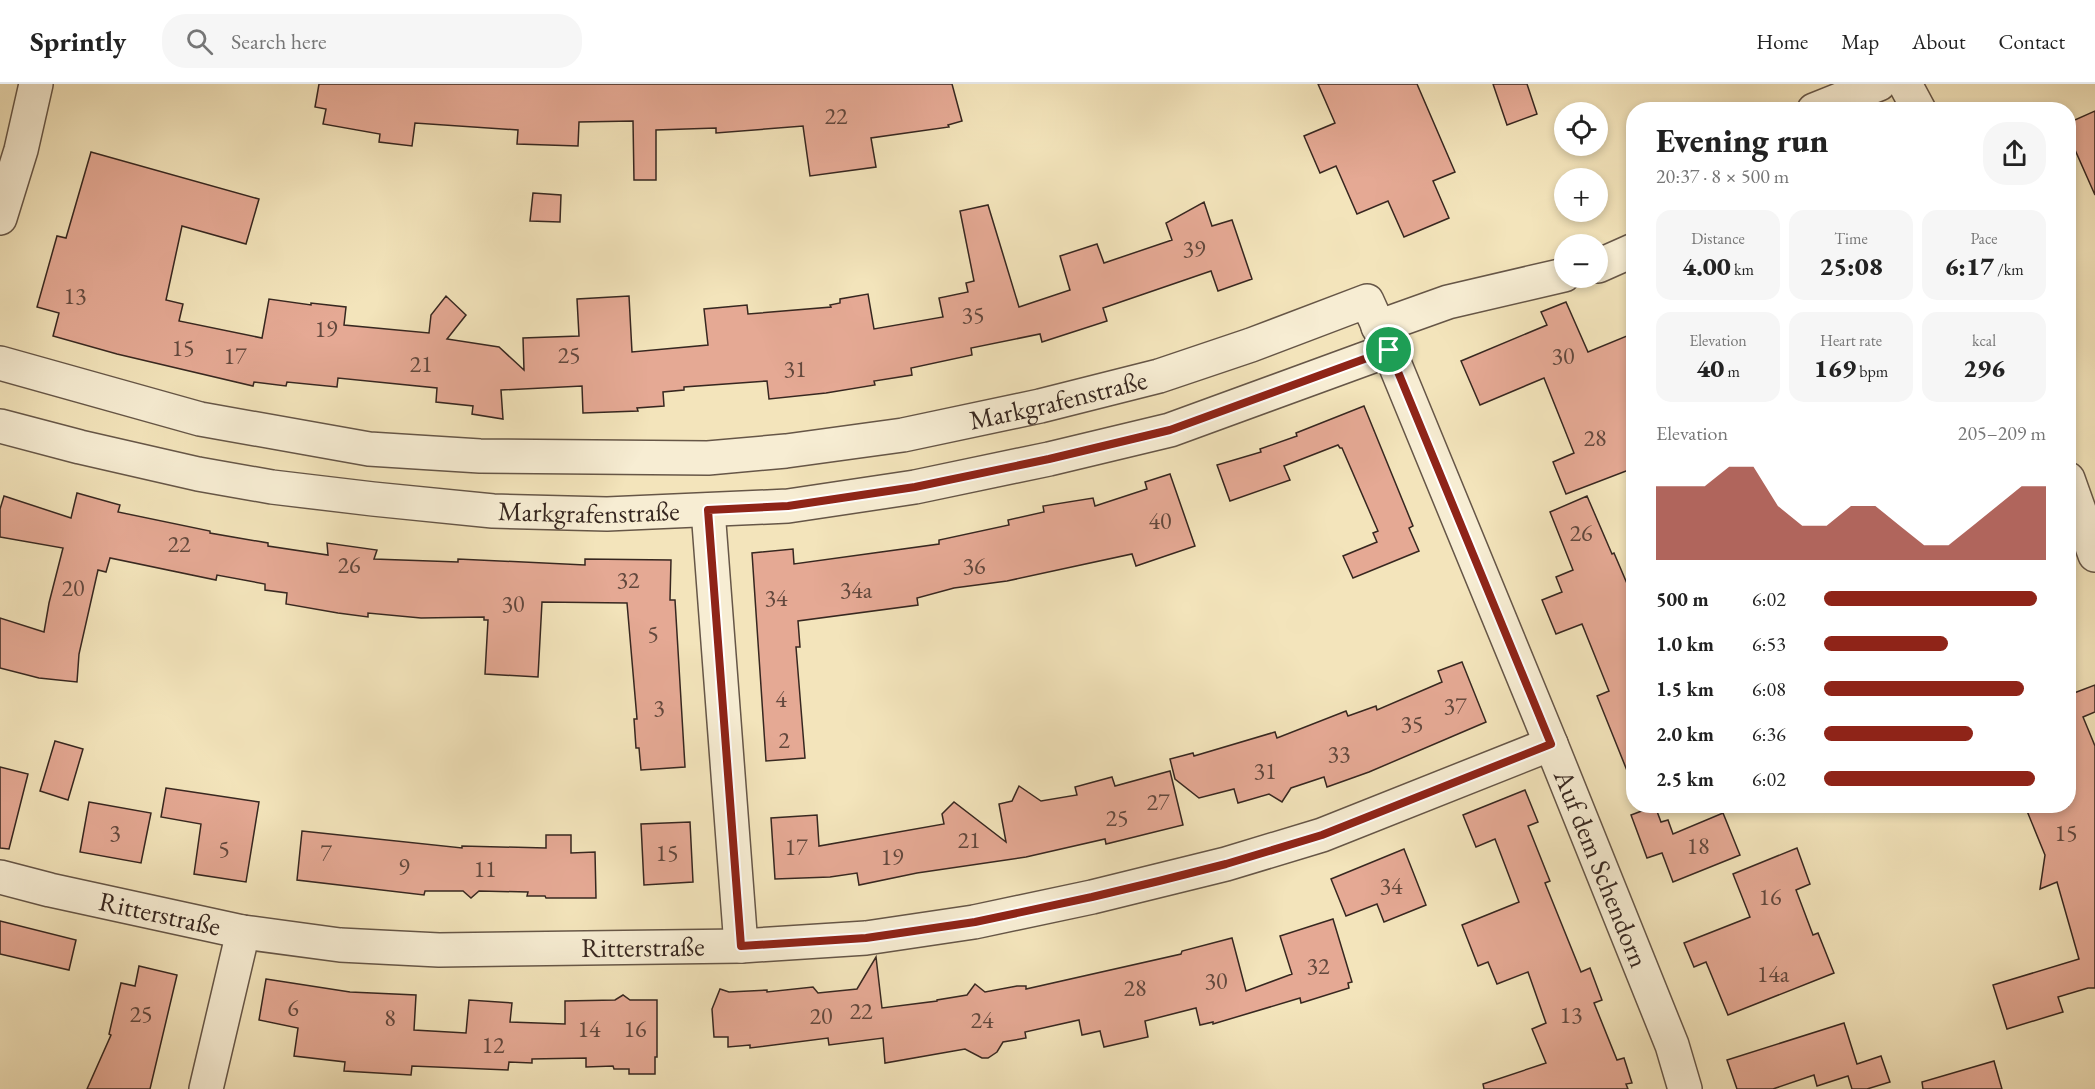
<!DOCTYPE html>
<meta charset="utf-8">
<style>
:root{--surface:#fff;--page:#f6f6f6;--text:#222;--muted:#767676;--line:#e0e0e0;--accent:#8f2418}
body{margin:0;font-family:"EB Garamond",serif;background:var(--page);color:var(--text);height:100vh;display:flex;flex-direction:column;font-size:22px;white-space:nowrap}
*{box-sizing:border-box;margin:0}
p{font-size:20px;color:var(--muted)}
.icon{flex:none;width:33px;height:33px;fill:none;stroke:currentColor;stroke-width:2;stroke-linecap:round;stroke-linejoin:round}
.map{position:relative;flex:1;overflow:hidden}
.side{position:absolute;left:1626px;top:18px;width:450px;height:711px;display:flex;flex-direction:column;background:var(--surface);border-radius:24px;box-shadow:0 3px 9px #0003}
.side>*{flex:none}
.controls{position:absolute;left:1554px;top:18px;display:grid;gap:12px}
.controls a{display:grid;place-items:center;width:54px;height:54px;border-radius:50%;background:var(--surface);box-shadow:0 3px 9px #0003;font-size:30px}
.pin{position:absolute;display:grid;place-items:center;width:51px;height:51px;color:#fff;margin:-26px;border:3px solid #fff;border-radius:50%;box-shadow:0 2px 6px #0007}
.round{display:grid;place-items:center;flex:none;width:63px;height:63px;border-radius:24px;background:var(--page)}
.summary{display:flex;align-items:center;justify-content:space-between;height:102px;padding:0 30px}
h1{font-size:33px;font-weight:800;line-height:45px}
.stats{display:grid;grid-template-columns:repeat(3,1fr);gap:9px;height:102px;padding:6px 30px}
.stats div{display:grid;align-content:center;border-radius:15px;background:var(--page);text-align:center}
.stats b{font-size:26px;font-weight:800}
.stats small{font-size:16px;font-weight:400}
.stats p{font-size:16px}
.chart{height:168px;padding:12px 30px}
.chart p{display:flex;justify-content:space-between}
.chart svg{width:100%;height:108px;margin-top:6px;fill:var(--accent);opacity:.7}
ul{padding:0 30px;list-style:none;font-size:20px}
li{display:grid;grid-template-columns:96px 72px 1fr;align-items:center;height:45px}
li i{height:15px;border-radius:8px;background:var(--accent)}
header{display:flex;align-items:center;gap:36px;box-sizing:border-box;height:84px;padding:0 30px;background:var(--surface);border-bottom:2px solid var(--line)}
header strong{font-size:28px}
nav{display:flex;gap:33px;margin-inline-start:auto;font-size:21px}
.search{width:420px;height:54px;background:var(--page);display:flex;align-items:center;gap:15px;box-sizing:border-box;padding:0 21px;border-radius:24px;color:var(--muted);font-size:22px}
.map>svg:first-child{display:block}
.building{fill:#e5a994;stroke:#372720;stroke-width:1.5}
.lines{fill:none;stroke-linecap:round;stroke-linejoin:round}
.minor-casing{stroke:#665647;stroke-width:36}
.minor{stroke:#f7edd3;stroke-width:33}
.route-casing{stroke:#fff;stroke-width:12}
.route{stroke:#8f2418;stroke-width:8}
.labels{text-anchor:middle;stroke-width:4.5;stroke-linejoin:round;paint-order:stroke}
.number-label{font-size:24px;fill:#62483d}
.street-label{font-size:27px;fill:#372720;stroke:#f7edd3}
</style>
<header>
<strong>Sprintly</strong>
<div class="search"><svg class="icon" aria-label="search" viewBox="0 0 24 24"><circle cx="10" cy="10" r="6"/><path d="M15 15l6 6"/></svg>Search here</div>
<nav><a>Home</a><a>Map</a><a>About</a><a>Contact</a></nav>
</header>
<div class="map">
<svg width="2095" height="1005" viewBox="0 0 2095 1005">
<rect width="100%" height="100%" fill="#f3e4bb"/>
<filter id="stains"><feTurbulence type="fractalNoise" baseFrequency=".00333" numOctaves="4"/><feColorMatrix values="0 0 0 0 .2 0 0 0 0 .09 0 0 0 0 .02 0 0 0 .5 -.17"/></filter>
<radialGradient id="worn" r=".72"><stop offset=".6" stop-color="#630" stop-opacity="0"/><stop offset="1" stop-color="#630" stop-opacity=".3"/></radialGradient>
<!-- building -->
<g class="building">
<polygon points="319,0 952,0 962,37 948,41 949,43 871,54 876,83 810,92 803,42 716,49 716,44 656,46 656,96 634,96 633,37 579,38 578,62 517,60 518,46 415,39 412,62 379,58 380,50 323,40 326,25 315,23"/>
<polygon points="1318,0 1417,0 1455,88 1433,97 1449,134 1404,153 1388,117 1357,130 1336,82 1320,89 1304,52 1335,39"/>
<polygon points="1493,0 1527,0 1537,30 1507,41"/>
<polygon points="2095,27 2095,111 2068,50 2068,39"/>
<polygon points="91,68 259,115 246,160 182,142 166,216 183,220 179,237 262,254 269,215 311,221 311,219 346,223 344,241 429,249 431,231 446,212 466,231 447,255 499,263 524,286 523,254 579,252 577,215 629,212 632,268 708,261 704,225 747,221 748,230 831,223 830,221 840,219 840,215 868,210 874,245 943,233 939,214 968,208 966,199 974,197 960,127 988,121 1019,223 1070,206 1060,172 1097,160 1104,179 1172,156 1166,139 1204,118 1212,142 1232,136 1252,195 1218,207 1211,187 1103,224 1107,237 1042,258 1040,250 971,264 972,271 911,284 912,291 874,297 875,301 826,309 769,315 767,297 684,303 684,306 663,308 664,322 637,324 638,327 583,329 582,302 501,306 503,335 472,330 473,322 436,318 437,304 338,294 337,303 287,298 286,302 254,298 253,302 117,270 53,252 59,229 37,223 57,152 66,154"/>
<polygon points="533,109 561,111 560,138 530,137"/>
<polygon points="1566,218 1588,268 1634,249 1634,384 1566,410 1553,378 1574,369 1544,294 1480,321 1461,277 1547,241 1541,228"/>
<polygon points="1364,322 1413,442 1409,444 1419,467 1353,494 1343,472 1377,458 1373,449 1378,447 1342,364 1340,364 1338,361 1284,382 1290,396 1230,417 1217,381 1261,368 1260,365 1297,352 1296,349"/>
<polygon points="1170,390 1195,462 1136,482 1132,470 1007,497 954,504 917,514 918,521 798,537 800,563 796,563 805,674 766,677 752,469 793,465 794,480 939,460 939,456 1009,441 1008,436 1044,428 1043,422 1093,414 1095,422 1147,405 1145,398"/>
<polygon points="77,409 120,421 118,428 210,447 210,449 268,459 268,462 328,471 327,459 377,466 374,475 458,478 458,475 585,481 585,475 671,476 670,516 675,516 685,683 641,686 639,664 636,664 634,635 637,635 627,519 542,518 538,593 485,590 488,536 484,536 484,533 421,534 368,529 368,533 338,529 286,520 287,509 265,506 265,500 217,491 216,496 110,474 106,488 98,486 79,570 77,598 39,594 0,584 0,534 44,548 49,519 63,464 0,453 0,425 4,412 71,434"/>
<polygon points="1587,412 1612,470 1614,469 1634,516 1634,699 1632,699 1597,612 1609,607 1582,540 1556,550 1542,516 1562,508 1556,493 1573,486 1550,428"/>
<polygon points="1462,578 1486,638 1369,688 1327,703 1324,693 1291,704 1282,718 1269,710 1238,719 1234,705 1199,714 1175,695 1170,675 1193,669 1194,672 1275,648 1277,654 1346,627 1348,632 1376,622 1377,626 1442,598 1438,587"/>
<polygon points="2068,599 2074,609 2095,601 2095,628 2083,633 2095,662 2095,904 2088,904 2058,913 2063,928 2007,945 1993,901 2079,875 2057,798 2040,805 2045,771 2027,727 2042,722 2068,722"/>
<polygon points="55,657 83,665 68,716 40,707"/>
<polygon points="0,683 28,690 9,765 0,764"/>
<polygon points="1170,687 1183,741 1106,760 1105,755 1026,773 917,789 859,801 857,789 830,793 775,795 771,734 817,731 819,762 944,740 942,730 954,718 1006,758 999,720 1012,717 1019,702 1041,717 1077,711 1075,703 1112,693 1115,702"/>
<polygon points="166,704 259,718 246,798 194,790 201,740 161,733"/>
<polygon points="1525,706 1538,738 1528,742 1550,797 1545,799 1581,888 1590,884 1602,916 1594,919 1617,976 1624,974 1632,999 1626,1000 1628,1005 1484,1005 1483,1000 1546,979 1532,945 1546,939 1528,888 1497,900 1488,878 1478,882 1462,841 1519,818 1495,755 1476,763 1463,731"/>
<polygon points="89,718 151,729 141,779 80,768"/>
<polygon points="1655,722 1661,738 1668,736 1673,750 1723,729 1740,771 1673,798 1662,769 1647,774 1631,731"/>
<polygon points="690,738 693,798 644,801 641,740"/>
<polygon points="302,747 462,764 462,762 546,764 546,751 571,751 571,769 595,768 596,814 546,814 545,812 527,812 528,808 479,807 471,814 463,807 425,807 424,811 297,796"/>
<polygon points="1797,764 1810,800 1796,806 1813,851 1818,849 1834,889 1728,931 1706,878 1694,883 1684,859 1750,833 1733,790"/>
<polygon points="1404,765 1426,821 1384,838 1377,820 1346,832 1331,795"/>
<polygon points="1333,835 1352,898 1348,899 1349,904 1301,919 1300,914 1213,940 1213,938 1200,941 1196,924 1145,937 1148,953 1104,963 1100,947 1082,951 1079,936 1025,948 1026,954 1003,958 997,968 988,974 982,974 965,965 885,979 883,954 829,961 828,954 750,964 750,961 728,963 728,953 714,953 712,925 720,905 729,908 767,906 767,908 813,903 818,909 857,905 876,873 882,924 937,917 937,916 967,911 975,900 985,908 1017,902 1026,902 1026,905 1181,870 1182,867 1232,854 1246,907 1292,890 1280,852"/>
<polygon points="0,837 76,856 69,886 0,870"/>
<polygon points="139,882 177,891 150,1005 87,1005 111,951 109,950 121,899 135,902"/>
<polygon points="266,895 350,908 416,911 414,946 466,949 469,916 512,919 510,938 565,940 565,917 615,916 623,911 630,916 657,916 657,973 655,973 655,990 629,990 629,985 614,985 613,982 586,983 586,974 532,975 532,979 509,978 508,986 412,982 411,991 344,987 345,978 294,972 298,944 259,936"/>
<polygon points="1844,939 1857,980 1881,972 1890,998 1867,1005 1852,1005 1848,992 1817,1002 1814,991 1773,1005 1737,1005 1727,976"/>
<polygon points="1994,977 2002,1005 1923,1005 1922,998"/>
</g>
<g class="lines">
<defs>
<g id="minor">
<polyline points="1905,0 1919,26"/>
<polyline points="1814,26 1879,0"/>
<polyline points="0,134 21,66 36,0"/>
<polyline points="1598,182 1634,166"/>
<polyline points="1378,243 1448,218 1564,191"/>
<path id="s1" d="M0,279L200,335L369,365L480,372L708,374L786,367L903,351L1040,322L1159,292L1251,261L1367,217L1389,266L1551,660L1672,961L1685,1005"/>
<path id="s2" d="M0,342L80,363L198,390L272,403L373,415L493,427L607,430L788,422L915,403L1049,375L1170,346L1389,266"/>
<polyline points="2068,395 2095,471"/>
<polyline points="708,426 741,862"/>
<path id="s3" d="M0,793L50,806L243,848L340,861L439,866L741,862L866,854L974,838L1092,813L1226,780L1322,751L1551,660"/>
<polyline points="206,1005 243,848"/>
</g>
</defs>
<!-- minor casing -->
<use href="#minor" class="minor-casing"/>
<!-- minor -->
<use href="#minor" class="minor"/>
</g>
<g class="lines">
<defs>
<polygon id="route" points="1389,266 1551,660 1322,751 1226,780 1159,797 1092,813 975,838 866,854 741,862 708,426 788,422 915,403 1049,375 1170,346"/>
</defs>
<!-- route casing -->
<use href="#route" class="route-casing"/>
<!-- route -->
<use href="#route" class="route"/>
</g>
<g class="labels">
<!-- number labels -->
<g class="number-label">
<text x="836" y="40">22</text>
<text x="1194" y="173">39</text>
<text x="75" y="220">13</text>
<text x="973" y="239">35</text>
<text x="326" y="253">19</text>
<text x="183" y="272">15</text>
<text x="569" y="279">25</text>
<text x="235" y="280">17</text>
<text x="1563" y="280">30</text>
<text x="421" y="288">21</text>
<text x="795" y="293">31</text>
<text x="1595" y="362">28</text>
<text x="1160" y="445">40</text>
<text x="1581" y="457">26</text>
<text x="179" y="468">22</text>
<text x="349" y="489">26</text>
<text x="974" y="490">36</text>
<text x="628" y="504">32</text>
<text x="73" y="512">20</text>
<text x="856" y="514">34a</text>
<text x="776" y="522">34</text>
<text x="513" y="528">30</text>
<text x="653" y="558">5</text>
<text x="781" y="623">4</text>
<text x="1455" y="630">37</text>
<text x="659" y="632">3</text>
<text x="1412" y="648">35</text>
<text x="784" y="664">2</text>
<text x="1339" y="678">33</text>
<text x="1265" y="695">31</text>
<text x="1158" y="726">27</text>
<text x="1117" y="742">25</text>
<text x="115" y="757">3</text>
<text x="2066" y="757">15</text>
<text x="969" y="764">21</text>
<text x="1698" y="770">18</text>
<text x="796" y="771">17</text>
<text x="224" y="773">5</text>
<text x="326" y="777">7</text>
<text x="667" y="777">15</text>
<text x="892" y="781">19</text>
<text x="404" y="791">9</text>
<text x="485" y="793">11</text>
<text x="1391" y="810">34</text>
<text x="1770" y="821">16</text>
<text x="1318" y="890">32</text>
<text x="1773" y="898">14a</text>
<text x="1216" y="905">30</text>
<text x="1135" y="912">28</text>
<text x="293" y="932">6</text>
<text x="861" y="935">22</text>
<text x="141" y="938">25</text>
<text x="1571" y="939">13</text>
<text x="821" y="940">20</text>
<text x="390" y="942">8</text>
<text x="982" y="944">24</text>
<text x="589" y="953">14</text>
<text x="635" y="953">16</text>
<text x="493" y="969">12</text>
</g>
<!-- street labels -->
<g class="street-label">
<text dy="9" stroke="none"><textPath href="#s1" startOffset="1074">Markgrafenstraße</textPath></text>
<text dy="9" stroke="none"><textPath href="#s2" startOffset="597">Markgrafenstraße</textPath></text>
<text dy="9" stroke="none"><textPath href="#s1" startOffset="2013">Auf dem Schendorn</textPath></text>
<text dy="9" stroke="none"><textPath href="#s3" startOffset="164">Ritterstraße</textPath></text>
<text dy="9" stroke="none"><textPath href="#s3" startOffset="650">Ritterstraße</textPath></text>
</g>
</g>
<rect width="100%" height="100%" filter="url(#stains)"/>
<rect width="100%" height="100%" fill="url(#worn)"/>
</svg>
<div class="controls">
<a><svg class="icon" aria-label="locate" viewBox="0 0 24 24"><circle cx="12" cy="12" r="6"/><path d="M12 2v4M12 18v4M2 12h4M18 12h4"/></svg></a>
<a>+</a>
<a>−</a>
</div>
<div class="pin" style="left:1389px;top:266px;background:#1e9e55"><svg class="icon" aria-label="arrive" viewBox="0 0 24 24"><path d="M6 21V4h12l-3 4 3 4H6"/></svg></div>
<section class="side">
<div class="summary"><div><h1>Evening run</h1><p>20:37 · 8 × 500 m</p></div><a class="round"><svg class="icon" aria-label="share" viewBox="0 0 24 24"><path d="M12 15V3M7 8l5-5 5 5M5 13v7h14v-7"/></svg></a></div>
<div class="stats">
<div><p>Distance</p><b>4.00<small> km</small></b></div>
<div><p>Time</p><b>25:08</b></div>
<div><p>Pace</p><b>6:17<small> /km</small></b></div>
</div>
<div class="stats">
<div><p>Elevation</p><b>40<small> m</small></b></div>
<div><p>Heart rate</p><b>169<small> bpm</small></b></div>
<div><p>kcal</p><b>296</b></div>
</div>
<div class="chart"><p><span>Elevation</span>205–209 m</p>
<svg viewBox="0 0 160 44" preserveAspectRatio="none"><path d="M0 44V14L10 14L20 14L30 6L40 6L50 22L60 30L70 30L80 22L90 22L100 30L110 38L120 38L130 30L140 22L150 14L160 14V44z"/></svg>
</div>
<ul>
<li><b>500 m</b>6:02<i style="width:96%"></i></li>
<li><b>1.0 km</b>6:53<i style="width:56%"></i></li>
<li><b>1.5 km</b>6:08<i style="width:90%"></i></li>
<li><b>2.0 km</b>6:36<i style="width:67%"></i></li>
<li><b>2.5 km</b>6:02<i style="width:95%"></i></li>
</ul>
</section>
</div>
